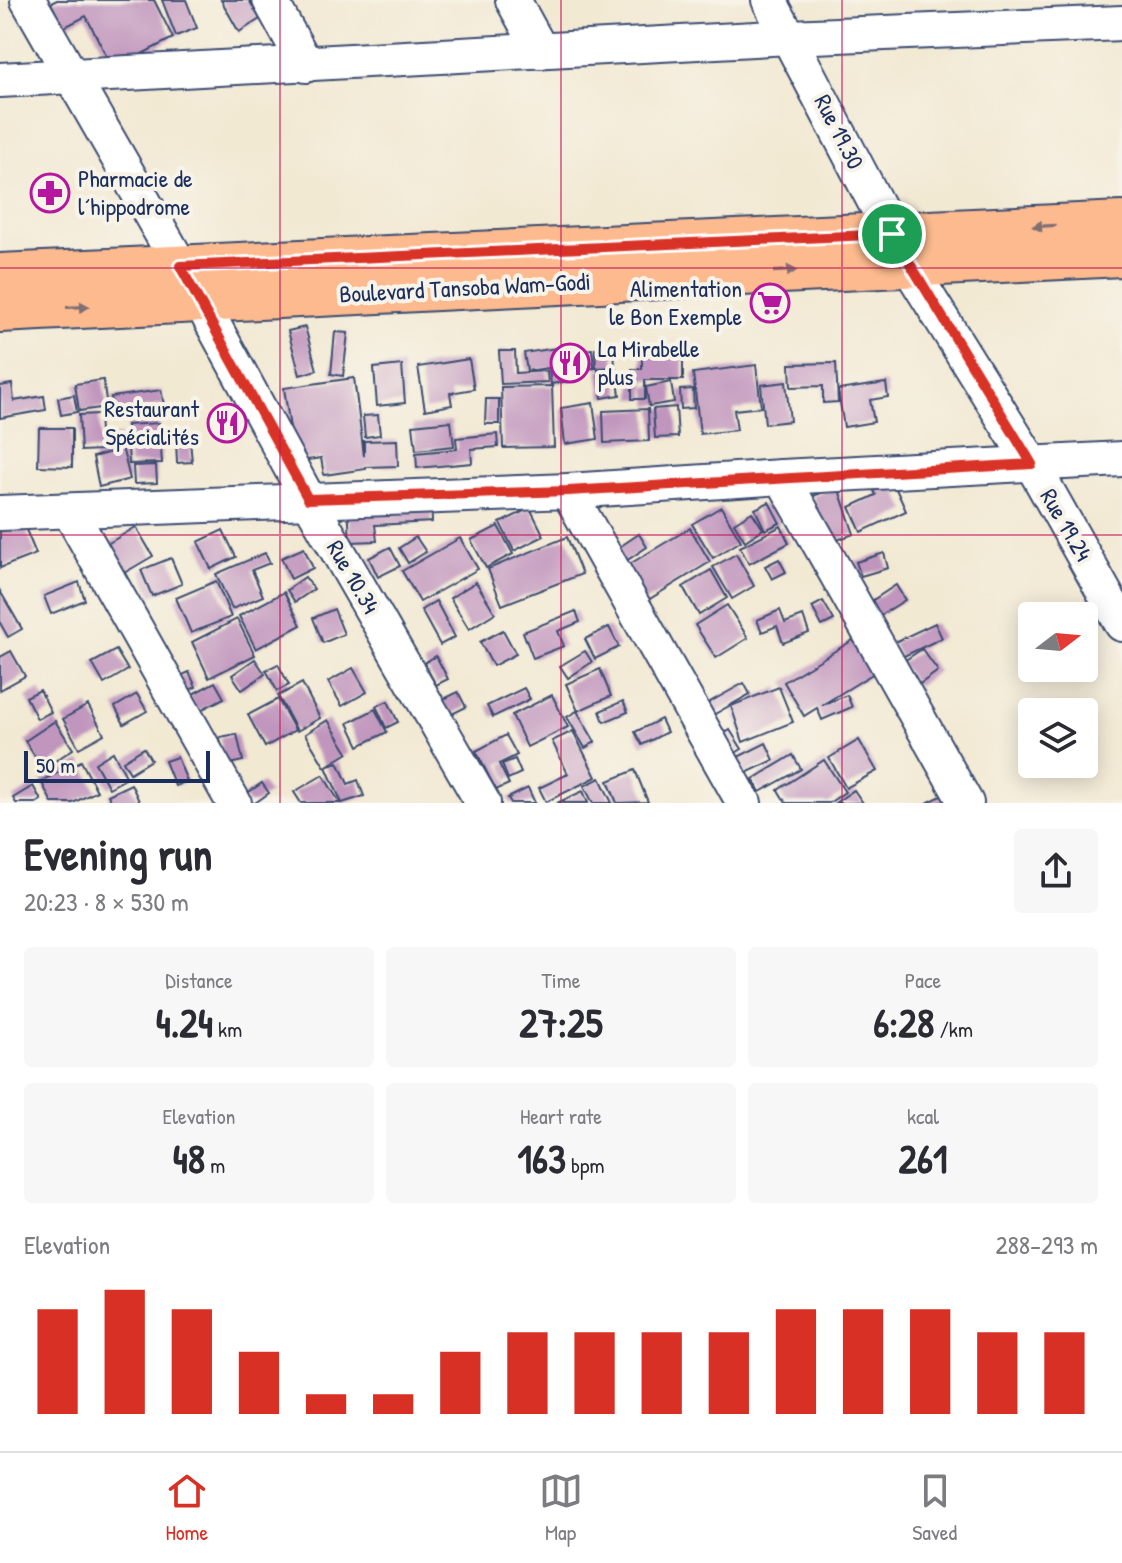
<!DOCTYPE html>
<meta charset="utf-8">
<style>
:root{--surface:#fff;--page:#f7f7f7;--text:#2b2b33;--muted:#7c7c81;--line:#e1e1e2;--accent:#d93025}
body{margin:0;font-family:"Patrick Hand",sans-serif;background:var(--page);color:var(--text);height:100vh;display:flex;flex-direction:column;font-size:30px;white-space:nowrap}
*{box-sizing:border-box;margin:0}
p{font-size:26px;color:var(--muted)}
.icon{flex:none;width:44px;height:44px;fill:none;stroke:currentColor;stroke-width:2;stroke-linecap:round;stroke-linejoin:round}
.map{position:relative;height:803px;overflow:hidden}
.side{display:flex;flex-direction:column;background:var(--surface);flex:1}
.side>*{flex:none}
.needle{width:52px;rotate:74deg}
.controls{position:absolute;left:1018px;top:602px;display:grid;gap:16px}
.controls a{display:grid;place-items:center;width:80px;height:80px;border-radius:8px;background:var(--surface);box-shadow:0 4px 20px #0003;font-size:40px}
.scale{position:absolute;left:24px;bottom:20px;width:186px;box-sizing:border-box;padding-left:8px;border:4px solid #1b2f5e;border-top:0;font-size:22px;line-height:28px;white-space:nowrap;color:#1b2f5e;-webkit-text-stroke:6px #f7f3e8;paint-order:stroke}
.pin{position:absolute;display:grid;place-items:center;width:68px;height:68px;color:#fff;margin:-34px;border:4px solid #fff;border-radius:50%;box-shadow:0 2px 8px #0007}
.round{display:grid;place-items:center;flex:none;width:84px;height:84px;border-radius:8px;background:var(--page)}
.headline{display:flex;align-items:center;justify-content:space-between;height:136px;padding:0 24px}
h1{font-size:44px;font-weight:800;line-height:60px}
.metrics{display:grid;grid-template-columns:repeat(3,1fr);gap:12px;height:136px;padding:8px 24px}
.metrics div{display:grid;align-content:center;border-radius:8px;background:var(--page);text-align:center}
.metrics b{font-size:40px;font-weight:800}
.metrics small{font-size:22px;font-weight:400}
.metrics p{font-size:22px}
.chart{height:224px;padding:16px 24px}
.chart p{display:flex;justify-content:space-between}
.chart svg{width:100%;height:144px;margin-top:8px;stroke:var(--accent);stroke-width:6}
.menu{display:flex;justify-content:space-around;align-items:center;height:112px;border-top:2px solid var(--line);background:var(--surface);font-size:22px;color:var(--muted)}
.menu a{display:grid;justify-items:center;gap:4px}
.menu .active{color:var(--accent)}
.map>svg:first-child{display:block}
.building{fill:#c196be}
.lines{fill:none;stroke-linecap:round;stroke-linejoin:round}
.minor-casing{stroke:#3b4b70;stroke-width:38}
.major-casing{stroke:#3b4b70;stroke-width:46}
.minor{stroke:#fff;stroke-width:34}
.major{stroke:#fcba8e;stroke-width:42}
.oneway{fill:#806e74}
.route-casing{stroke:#fff;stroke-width:16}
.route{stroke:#d93025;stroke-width:10}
.grid{fill:none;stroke:#c2185b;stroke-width:2;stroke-opacity:0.55}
.labels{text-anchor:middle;stroke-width:8;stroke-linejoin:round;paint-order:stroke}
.street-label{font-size:24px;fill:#1b2f5e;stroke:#f7f3e8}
.poi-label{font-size:24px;fill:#1b2f5e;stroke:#f7f3e8;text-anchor:start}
</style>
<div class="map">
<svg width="1122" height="803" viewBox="0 0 1122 803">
<rect width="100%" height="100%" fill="#f7f3e8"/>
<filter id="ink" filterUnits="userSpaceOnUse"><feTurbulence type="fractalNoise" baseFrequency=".0125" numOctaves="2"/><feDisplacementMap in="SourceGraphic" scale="16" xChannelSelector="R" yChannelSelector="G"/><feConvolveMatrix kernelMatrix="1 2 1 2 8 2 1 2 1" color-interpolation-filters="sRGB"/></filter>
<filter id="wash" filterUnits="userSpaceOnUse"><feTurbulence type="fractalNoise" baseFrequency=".006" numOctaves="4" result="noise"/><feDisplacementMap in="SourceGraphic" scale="32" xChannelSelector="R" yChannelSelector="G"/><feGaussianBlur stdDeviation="1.8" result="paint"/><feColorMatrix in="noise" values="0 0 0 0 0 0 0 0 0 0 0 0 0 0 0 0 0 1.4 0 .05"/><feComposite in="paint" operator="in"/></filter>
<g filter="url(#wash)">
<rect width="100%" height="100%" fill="#f2e9d3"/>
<g id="blocks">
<!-- building -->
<g class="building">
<polygon points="57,0 154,0 173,38 113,69 86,16 63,28 51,3"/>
<polygon points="162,0 186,0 197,28 176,36"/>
<polygon points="221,0 249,0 260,19 239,32"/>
<polygon points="305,327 317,370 300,375 288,331"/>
<polygon points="335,332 348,333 343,376 331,374"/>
<polygon points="570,346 575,380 551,384 549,368 527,371 524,353"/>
<polygon points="642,347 683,347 683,380 645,380 645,399 632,399 632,369 642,369"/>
<polygon points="614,348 615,367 596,368 595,349"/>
<polygon points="592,349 594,368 584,369 582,350"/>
<polygon points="499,351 515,351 516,373 547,371 548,382 501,384"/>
<polygon points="469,359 474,389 450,393 452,405 425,410 418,367"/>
<polygon points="836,363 838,402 823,403 823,386 791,387 790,364"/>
<polygon points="402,365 405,403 377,406 374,368"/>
<polygon points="756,365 761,407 734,410 737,430 700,434 693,373"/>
<polygon points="616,368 620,395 602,398 598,370"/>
<polygon points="354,378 364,456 364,441 397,440 398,466 366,467 366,469 324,475 321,458 295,462 284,388"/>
<polygon points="103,380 107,407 79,411 75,384"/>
<polygon points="671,382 674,402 649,406 646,387"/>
<polygon points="786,382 790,421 765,424 761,385"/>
<polygon points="886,383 888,397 870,400 874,422 844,427 838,390"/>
<polygon points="12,384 14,401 44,396 46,410 0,418 0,386"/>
<polygon points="552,386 554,447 503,448 501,387"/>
<polygon points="693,389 694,408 681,409 680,390"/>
<polygon points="161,390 164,405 113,413 111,397"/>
<polygon points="74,395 77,412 61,415 58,398"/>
<polygon points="486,399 499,399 499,424 485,424"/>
<polygon points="593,403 598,439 565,444 561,408"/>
<polygon points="676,407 678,437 655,438 653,409"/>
<polygon points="648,409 649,441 604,443 603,411"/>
<polygon points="99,414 101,450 81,451 79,415"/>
<polygon points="378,415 380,435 365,437 363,416"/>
<polygon points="451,421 454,446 416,450 413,425"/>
<polygon points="159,423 162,463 129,464 127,425"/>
<polygon points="39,428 72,428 72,467 38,466"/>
<polygon points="497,434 498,447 471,449 472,463 417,468 416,453 457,449 456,438"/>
<polygon points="119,435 130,479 99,487 93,457 111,452 108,437"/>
<polygon points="190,440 192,462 177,463 176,441"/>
<polygon points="156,465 157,483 134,484 133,466"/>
<polygon points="888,471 906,511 861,532 850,507 876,495 869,479"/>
<polygon points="838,487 854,534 829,543 813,496"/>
<polygon points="431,497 432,522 375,525 377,541 350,542 348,502"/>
<polygon points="769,502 780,523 765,530 755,509"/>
<polygon points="721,507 741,541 713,558 692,524"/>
<polygon points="530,508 544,536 514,551 500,523"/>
<polygon points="752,512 763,529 745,541 734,523"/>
<polygon points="22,520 36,554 0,568 0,529"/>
<polygon points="498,526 513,554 486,568 471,540"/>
<polygon points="781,526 789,543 749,564 740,547"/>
<polygon points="136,527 153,556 119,576 102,547"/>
<polygon points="690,528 710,562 643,603 623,568"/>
<polygon points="223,530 236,557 211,569 198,542"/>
<polygon points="639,534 647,547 623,563 615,550"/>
<polygon points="416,537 426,552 408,563 399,548"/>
<polygon points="567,537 582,574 502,605 488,569"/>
<polygon points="460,538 478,569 420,602 402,571"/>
<polygon points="390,547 400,566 378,577 369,558"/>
<polygon points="304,548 313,568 291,579 281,558"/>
<polygon points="265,553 270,563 252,570 263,596 232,609 216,574"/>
<polygon points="884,553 888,568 861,576 856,562"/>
<polygon points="736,554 754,586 732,599 713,567"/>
<polygon points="171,558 182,584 152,596 141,570"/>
<polygon points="779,559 786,572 772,579 765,566"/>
<polygon points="711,570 727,598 699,615 683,587"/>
<polygon points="305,577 314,589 295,602 287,590"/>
<polygon points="216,581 231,617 191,633 176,598"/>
<polygon points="79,582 85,600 51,614 44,596"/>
<polygon points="476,582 495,613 469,629 450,598"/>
<polygon points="896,585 905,600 870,622 861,608"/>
<polygon points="0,591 22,629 8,637 0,623"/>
<polygon points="284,592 301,625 256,649 239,616"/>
<polygon points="436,601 455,637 440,645 421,610"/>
<polygon points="823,601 834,620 822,626 812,607"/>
<polygon points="727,605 748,638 716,658 695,625"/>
<polygon points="334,609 344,634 323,643 313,618"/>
<polygon points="780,610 785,623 803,616 809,633 783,643 777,626 762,632 757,620"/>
<polygon points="576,611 580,622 558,631 564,646 533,658 523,632"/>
<polygon points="237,619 255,655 209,678 192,642"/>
<polygon points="935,623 942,638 900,658 893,643"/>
<polygon points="609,627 619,647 595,659 585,639"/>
<polygon points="503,630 516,654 493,666 480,642"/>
<polygon points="853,640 874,673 822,705 847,695 852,707 822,720 817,708 804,716 784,682"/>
<polygon points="922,649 938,671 917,686 901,663"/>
<polygon points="116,650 128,670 104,684 92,663"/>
<polygon points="11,651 25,676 0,690 0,657"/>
<polygon points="585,651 592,662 568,678 560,666"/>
<polygon points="436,656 448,679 436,685 424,663"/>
<polygon points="255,659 265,674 242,690 232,675"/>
<polygon points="278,664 289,685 277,691 266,670"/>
<polygon points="353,668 367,692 342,706 328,682"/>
<polygon points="600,669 611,696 578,711 566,684"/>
<polygon points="189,672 196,687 181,694 174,679"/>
<polygon points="215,682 224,698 197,712 189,696"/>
<polygon points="302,683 320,718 297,731 278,696"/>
<polygon points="744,683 750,694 706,719 699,708"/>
<polygon points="779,687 793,722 743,742 731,706"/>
<polygon points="524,688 530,699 493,717 487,706"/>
<polygon points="40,690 51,712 37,719 26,697"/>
<polygon points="458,692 466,707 450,715 442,700"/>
<polygon points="137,694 147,711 124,724 115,707"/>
<polygon points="552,695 568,727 527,747 512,715"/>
<polygon points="278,699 295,730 265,747 248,715"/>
<polygon points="388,701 398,722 386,728 376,706"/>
<polygon points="623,701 628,712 604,722 600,711"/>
<polygon points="88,705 104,734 79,748 63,719"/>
<polygon points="375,709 387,732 359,746 348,723"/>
<polygon points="577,711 595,742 585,748 567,717"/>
<polygon points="661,719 667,732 642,745 635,732"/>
<polygon points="328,720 348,753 325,767 305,734"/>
<polygon points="55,721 73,749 43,769 25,741"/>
<polygon points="730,730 742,749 729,757 716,739"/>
<polygon points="573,731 596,777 546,802 539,788 568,774 552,741"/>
<polygon points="237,734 243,761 224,765 220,737"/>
<polygon points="506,735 517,755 499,764 509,784 496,790 476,751"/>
<polygon points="859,740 877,771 846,788 829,758"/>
<polygon points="766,743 774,760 740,776 732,760"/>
<polygon points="144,748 151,760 130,773 123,761"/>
<polygon points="113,752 127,778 109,788 95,763"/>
<polygon points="793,755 801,769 760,792 753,779"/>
<polygon points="177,757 187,781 175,786 165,761"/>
<polygon points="515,759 521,773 508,779 502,764"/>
<polygon points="824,760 845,792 829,803 786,803 778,790"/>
<polygon points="81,761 97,791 73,803 52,803 41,781"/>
<polygon points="338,762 348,784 358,780 364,796 342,803 326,767"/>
<polygon points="635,770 648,802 617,803 608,781"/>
<polygon points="323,775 340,803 301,803 294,792"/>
<polygon points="600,778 612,803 593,803 584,786"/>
<polygon points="262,783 269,793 255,803 248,803 243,796"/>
<polygon points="131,784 140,803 112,803 108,795"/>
<polygon points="33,786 41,800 36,803 16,803 13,798"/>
<polygon points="528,788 535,803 511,803 508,798"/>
<polygon points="854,790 863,803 835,803"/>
<polygon points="583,791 588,803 557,803"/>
<polygon points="943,795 947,803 927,803"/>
</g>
</g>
</g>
<g filter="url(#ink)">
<use href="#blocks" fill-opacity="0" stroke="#3b4b70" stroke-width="2"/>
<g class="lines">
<defs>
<g id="minor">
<polyline points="28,0 201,302 308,499 483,803"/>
<polyline points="270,0 306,65"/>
<polyline points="513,0 541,51"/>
<polyline points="769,0 908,265 1032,464 1122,624"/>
<polyline points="0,80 790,37 1122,23"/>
<polyline points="782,477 966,803"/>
<polyline points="568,491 744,803"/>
<polyline points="70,512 234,803"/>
<polyline points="0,513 568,491 782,477 1122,459"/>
</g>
<g id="major">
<polyline points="0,275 1122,223"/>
<polyline points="0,311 1122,255"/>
</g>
</defs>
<!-- minor casing -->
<use href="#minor" class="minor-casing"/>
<!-- major casing -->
<use href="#major" class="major-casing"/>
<!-- minor -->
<use href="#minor" class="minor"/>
<!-- major -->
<use href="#major" class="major"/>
</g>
<!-- one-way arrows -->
<defs><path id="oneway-solid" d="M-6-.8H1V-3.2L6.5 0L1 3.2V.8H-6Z" transform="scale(2)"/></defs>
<g class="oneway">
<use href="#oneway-solid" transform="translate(1044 226) rotate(177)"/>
<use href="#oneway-solid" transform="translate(785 271) rotate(-3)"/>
<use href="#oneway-solid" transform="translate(78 307) rotate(-2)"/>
</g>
</g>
<g class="lines" filter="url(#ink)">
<defs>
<polygon id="route" points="892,234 1032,464 568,491 308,499 180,266"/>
</defs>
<!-- route casing -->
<use href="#route" class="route-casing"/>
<!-- route -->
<use href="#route" class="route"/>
</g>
<!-- grid -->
<path class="grid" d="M280,0V803M561,0V803M842,0V803M0,268H1122M0,535H1122"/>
<!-- icons -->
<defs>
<symbol id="pharmacy-ring" viewBox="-11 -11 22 22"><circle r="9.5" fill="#f7f3e8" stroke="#b5179e" stroke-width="1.5"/><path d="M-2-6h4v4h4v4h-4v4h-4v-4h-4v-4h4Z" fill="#b5179e"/></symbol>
<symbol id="supermarket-ring" viewBox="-11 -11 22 22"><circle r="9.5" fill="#f7f3e8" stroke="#b5179e" stroke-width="1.5"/><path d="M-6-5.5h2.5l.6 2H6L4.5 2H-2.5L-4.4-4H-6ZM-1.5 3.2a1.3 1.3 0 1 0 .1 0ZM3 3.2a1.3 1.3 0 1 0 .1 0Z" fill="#b5179e"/></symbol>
<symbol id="restaurant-ring" viewBox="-11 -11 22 22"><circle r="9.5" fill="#f7f3e8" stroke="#b5179e" stroke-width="1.5"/><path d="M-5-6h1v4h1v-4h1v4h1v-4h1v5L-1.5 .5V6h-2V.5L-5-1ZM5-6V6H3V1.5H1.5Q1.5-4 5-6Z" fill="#b5179e"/></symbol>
</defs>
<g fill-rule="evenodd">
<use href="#pharmacy-ring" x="28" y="171" width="44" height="44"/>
<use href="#supermarket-ring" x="748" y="281" width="44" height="44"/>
<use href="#restaurant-ring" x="548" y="341" width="44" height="44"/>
<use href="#restaurant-ring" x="205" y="401" width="44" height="44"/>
</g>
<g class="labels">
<!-- street labels -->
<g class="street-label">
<text transform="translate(839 132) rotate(63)" y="8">Rue 19.30</text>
<text transform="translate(465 288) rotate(-3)" y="8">Boulevard Tansoba Wam-Godi</text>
<text transform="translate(1066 525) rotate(60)" y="8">Rue 19.24</text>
<text transform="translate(353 577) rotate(60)" y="8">Rue 10.34</text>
</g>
<!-- poi labels -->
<g class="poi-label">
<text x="78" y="187">Pharmacie de<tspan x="78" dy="28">l´hippodrome</tspan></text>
<text x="742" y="297" text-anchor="end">Alimentation<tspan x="742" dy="28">le Bon Exemple</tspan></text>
<text x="598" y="357">La Mirabelle<tspan x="598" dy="28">plus</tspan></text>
<text x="199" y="417" text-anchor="end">Restaurant<tspan x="199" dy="28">Spécialités</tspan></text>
</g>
</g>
</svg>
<div class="controls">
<a><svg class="needle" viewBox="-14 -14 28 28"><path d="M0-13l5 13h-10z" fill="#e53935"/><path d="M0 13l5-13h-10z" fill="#7c7c81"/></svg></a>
<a><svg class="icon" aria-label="layers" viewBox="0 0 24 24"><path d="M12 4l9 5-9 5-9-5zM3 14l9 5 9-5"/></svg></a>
</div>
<div class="scale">50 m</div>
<div class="pin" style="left:892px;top:234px;background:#1e9e55"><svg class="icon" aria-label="arrive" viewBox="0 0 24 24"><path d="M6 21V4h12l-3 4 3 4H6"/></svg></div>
</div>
<section class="side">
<div class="headline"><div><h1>Evening run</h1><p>20:23 · 8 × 530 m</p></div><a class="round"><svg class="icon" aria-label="share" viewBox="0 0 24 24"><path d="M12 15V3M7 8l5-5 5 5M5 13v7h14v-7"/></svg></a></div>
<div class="metrics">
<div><p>Distance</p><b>4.24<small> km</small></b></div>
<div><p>Time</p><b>27:25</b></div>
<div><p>Pace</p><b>6:28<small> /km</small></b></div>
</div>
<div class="metrics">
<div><p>Elevation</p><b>48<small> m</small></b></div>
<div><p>Heart rate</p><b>163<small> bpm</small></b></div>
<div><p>kcal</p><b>261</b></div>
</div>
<div class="chart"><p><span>Elevation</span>288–293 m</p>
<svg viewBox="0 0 160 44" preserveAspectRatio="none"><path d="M5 44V12M15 44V6M25 44V12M35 44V25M45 44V38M55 44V38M65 44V25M75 44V19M85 44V19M95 44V19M105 44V19M115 44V12M125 44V12M135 44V12M145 44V19M155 44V19"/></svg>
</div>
</section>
<nav class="menu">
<a class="active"><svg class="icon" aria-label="home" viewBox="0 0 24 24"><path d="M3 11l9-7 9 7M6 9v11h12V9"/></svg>Home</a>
<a><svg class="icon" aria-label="map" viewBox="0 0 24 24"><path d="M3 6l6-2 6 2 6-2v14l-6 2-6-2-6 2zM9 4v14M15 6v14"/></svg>Map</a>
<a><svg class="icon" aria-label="saved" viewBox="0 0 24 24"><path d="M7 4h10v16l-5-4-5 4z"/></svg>Saved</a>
</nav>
